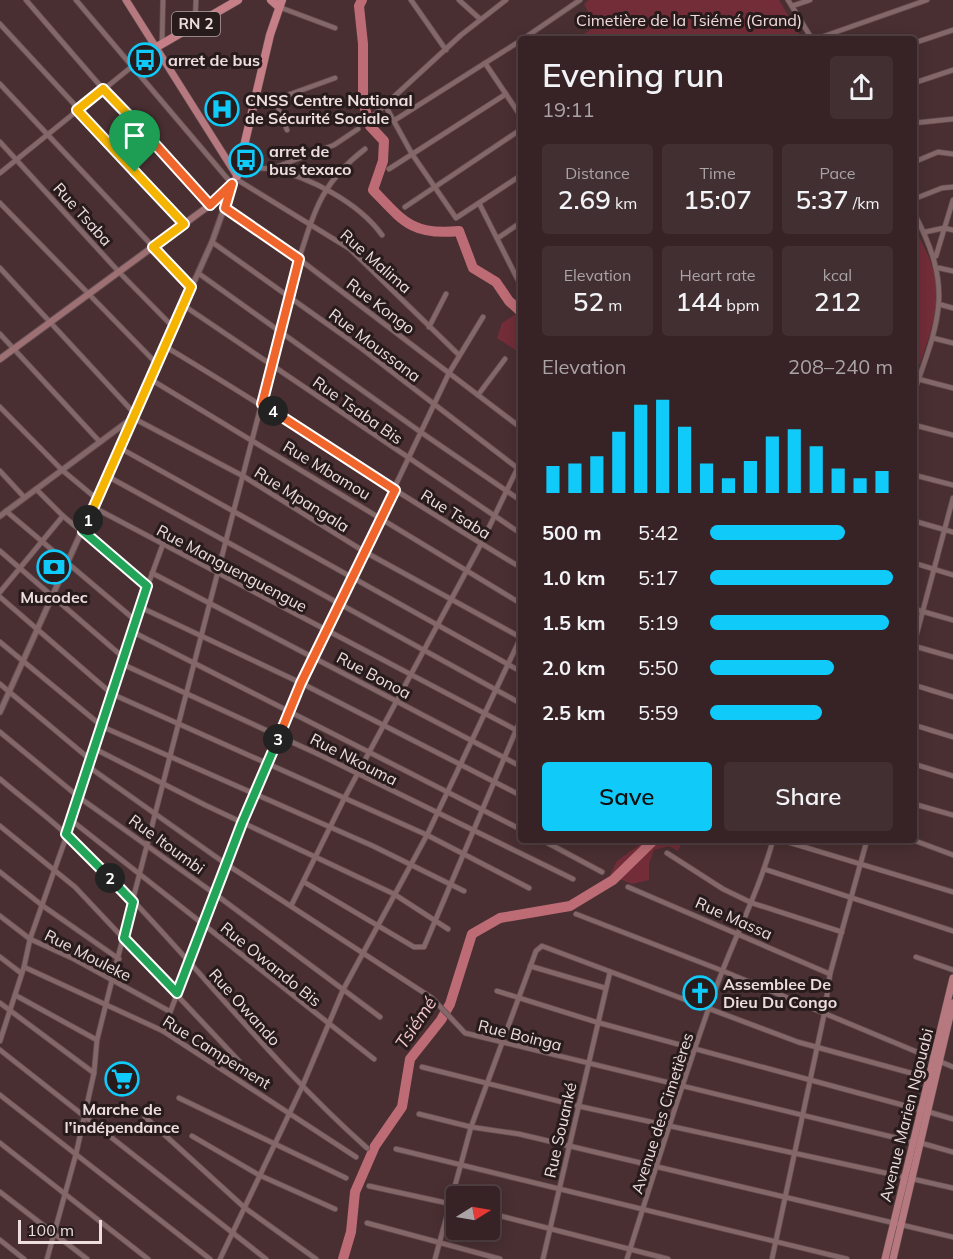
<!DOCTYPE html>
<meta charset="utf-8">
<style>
:root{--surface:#372326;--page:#422f32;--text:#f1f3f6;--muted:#aaa4a7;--line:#514043;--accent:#10cafa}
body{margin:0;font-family:Mulish,sans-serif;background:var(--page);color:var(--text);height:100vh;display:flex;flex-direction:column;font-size:22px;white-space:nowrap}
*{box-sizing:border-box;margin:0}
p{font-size:20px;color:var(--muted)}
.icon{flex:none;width:33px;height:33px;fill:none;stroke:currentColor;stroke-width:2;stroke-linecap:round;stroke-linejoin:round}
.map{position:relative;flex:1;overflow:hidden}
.panel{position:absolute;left:518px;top:36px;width:399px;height:807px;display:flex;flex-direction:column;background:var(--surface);border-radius:6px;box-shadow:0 3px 15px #0003,0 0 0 2px var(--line)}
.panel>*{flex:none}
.needle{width:39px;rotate:79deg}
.controls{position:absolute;left:446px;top:1186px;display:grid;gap:12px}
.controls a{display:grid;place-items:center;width:54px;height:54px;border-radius:6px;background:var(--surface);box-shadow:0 3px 15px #0003,0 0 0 2px var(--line);font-size:30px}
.scale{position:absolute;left:18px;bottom:15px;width:84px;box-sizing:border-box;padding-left:6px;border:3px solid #eeddde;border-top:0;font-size:16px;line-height:21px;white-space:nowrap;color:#eeddde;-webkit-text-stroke:4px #271b1c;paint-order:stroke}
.pin{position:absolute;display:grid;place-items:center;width:51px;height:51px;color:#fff;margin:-62px -26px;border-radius:50% 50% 50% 0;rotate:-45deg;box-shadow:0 0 6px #0007}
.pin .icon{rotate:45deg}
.km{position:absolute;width:30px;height:30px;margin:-15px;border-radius:50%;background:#222;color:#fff;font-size:16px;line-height:30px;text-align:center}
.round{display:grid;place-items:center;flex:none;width:63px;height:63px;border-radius:6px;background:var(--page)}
.headline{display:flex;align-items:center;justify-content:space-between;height:102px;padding:0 24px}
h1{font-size:33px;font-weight:600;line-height:45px}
.figures{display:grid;grid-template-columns:repeat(3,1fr);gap:9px;height:102px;padding:6px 24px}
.figures div{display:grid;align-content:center;border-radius:6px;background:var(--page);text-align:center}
.figures b{font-size:26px;font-weight:600}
.figures small{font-size:16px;font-weight:400}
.figures p{font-size:16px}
.chart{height:168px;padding:12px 24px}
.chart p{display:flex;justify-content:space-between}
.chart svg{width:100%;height:108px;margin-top:6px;stroke:var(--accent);stroke-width:6}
.button{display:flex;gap:12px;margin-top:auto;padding:12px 24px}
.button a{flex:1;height:69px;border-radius:6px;background:var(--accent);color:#111;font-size:24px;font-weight:600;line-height:69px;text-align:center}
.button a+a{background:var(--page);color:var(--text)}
ul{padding:0 24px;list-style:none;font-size:20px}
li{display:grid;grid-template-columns:96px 72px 1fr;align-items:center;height:45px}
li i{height:15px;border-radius:8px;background:var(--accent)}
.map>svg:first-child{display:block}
.green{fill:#722d38}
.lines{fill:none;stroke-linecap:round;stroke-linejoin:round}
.river{stroke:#bd6c75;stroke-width:10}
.minor-casing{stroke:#644e50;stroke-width:6}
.tertiary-casing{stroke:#644e50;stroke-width:7}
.secondary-casing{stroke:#644e50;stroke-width:8}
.primary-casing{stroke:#644e50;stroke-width:8}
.trunk-casing{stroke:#644e50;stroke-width:9}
.minor{stroke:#846769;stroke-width:4.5}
.tertiary{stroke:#846769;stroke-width:5}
.secondary{stroke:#9d7074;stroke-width:6}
.primary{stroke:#b6797f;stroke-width:7}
.trunk{stroke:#c67f86;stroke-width:8}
.split-1-casing{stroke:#fff;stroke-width:12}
.split-2-casing{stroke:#fff;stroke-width:12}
.split-3-casing{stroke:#fff;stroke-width:12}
.split-4-casing{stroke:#fff;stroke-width:12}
.split-5-casing{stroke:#fff;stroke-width:12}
.split-6-casing{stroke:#fff;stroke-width:12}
.split-1{stroke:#f5b400;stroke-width:8}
.split-2{stroke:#22a559;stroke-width:8}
.split-3{stroke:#22a559;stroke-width:8}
.split-4{stroke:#f0652b;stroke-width:8}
.split-5{stroke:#f0652b;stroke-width:8}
.split-6{stroke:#f5b400;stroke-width:8}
.labels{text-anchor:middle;stroke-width:6;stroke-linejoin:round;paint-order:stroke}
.shield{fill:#271b1c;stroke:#b2a3a4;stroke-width:1.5}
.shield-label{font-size:15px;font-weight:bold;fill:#eeddde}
.park-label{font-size:16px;fill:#f2dadb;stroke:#271b1c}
.poi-label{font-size:16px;font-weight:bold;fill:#eeddde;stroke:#271b1c;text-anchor:start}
.street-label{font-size:16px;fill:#eeddde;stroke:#271b1c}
.water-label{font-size:18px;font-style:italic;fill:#f4c5c9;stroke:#271b1c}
</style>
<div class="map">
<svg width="953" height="1259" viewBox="0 0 953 1259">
<rect width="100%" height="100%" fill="#492f32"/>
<!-- green -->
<g class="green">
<polygon points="589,0 779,0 802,39 576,39 596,26 584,4"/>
<path d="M914,228C947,285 940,305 920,364L914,361Z"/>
<polygon points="520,311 520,353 497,338 502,323"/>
<polygon points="646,840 683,840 678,851 669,846 654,850 649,864 649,880 632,884 610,875 617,861"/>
</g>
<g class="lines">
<!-- river -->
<g class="river">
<path d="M362,0L359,6L363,44V102L370,126L384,141L383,161L373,190C403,221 412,236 459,231L473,268L496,282L509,301L520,311"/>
<polyline points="343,1259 351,1232 355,1192 375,1146 402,1107 410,1059 441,1020 450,1004 472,934 500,918 570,906 613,880 654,840"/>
</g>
<defs>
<g id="minor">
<polyline points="26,0 103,89 210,205"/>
<polyline points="76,0 232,184"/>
<polyline points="411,0 446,50"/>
<polyline points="459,0 480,19"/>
<polyline points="788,0 812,39"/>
<polyline points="792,6 810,0"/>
<polyline points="279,7 335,28"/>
<polyline points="0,24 185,224"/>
<polyline points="195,24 196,0"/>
<polyline points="523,39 580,0"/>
<polyline points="816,39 927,0"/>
<polyline points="162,43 163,0"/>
<polyline points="914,43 953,30"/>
<polyline points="485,63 520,115"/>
<polyline points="914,83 953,70"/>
<polyline points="0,84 191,287"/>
<polyline points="275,100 287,130"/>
<polyline points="385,105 412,154 456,218 520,176"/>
<polyline points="252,108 335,78"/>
<polyline points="373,116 461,35 506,0"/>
<polyline points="395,120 520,41"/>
<polyline points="914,123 953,119"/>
<polyline points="0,142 119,272 174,328"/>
<polyline points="914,162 938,152 953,154"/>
<path d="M239,169C249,169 262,167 272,169C310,177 359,203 382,235"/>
<polyline points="271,169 334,145 358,129"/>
<polyline points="389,169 506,94"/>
<polyline points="0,173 155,48"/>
<polyline points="236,179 350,249 459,355"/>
<polyline points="914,199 942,188 953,187"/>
<polyline points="0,203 157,364"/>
<polyline points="479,203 520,284"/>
<polyline points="405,207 520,130"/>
<polyline points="225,208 299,259 520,427"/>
<path d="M914,213C953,287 941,317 914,392"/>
<polyline points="925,232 944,228 953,230"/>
<polyline points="498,238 520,223"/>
<polyline points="212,242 361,348 520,470"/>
<polyline points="936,256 953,200"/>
<polyline points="0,268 135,414"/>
<polyline points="939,268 953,271"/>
<polyline points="198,273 422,433 520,500"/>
<polyline points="183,305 520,533"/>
<polyline points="942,305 953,308"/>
<polyline points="429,327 446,294"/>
<polyline points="0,334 100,442"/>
<polyline points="933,338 953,343"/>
<path d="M166,347C285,418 401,496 520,567"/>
<polyline points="150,379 520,603"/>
<polyline points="918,379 953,388"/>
<polyline points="478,395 505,359"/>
<polyline points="0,407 62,470 97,499"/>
<polyline points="133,418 243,476 365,552 520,637"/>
<polyline points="914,425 953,435"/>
<polyline points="120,448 520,671"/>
<polyline points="0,471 24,497"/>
<polyline points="914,475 953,485"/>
<polyline points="107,476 520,703"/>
<polyline points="36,489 63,516 147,586"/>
<polyline points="93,507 520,732"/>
<polyline points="6,511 135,620"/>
<polyline points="914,521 953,532"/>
<polyline points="0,551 124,658"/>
<polyline points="914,563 953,575"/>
<polyline points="152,573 520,766"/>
<polyline points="0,592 63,516"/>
<polyline points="0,597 112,694 427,835 529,888"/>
<polyline points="140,607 301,683 520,795"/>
<polyline points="914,609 953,620"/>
<polyline points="133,632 520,829"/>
<polyline points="0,642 103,727 373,846 464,891"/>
<polyline points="914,644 953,498"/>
<polyline points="914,646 953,657"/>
<polyline points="122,664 320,755 573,879"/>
<polyline points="0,684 92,761"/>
<polyline points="914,685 953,697"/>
<polyline points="914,725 953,737"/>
<polyline points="0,732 80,798 215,894 380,1017"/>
<polyline points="95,749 205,805 394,894 448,929"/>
<polyline points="914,764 953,776"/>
<polyline points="89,767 226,864 432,998 465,1033 913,1142"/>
<path d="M0,779C22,798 46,815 67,835C173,933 259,1052 367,1148"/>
<polyline points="914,804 953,815"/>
<polyline points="71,820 374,1059"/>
<polyline points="0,826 75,887 239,1061"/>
<polyline points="542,840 602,872"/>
<polyline points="781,840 953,892"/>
<polyline points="913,840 953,855"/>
<polyline points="667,853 723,889 752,903 842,932"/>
<polyline points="764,869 953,931"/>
<polyline points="0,872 43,906 119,959"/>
<polyline points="304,882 414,947 424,947 520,721"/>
<polyline points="628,887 830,974"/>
<polyline points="291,906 344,799 481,544 520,463"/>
<polyline points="576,914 723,971 953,1067"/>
<polyline points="0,916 30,939 74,959 169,1011"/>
<polyline points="0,957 21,973"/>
<polyline points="916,957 953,970"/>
<polyline points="530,966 605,988"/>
<polyline points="24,967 163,1031 356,1157"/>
<polyline points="497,991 596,1022 921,1110"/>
<polyline points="15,995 97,1040"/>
<polyline points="0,1003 94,1073"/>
<polyline points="163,1031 242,823 289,709 449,373 483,317"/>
<polyline points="0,1041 24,967 30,939 80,798 135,620 163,544"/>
<polyline points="0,1050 266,1259"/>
<polyline points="422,1067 578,1106 904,1177"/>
<polyline points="0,1095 210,1259"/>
<polyline points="179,1098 346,1178"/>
<polyline points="929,1112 953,1119"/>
<polyline points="419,1114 471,1127 519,1134 953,1237"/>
<polyline points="145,1117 245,1208 316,1259"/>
<polyline points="192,1136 259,1175 335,1209"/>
<polyline points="0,1143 148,1259"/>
<polyline points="921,1143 953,1152"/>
<polyline points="396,1149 847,1259"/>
<polyline points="913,1179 953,1188"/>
<polyline points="369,1186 456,1205"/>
<polyline points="0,1192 87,1259"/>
<polyline points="489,1213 668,1259"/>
<polyline points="367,1223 500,1259"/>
<polyline points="0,1240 24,1259"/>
<path d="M47,1259L76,1154L94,1073L97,1040L112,980L299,259C315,209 322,182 365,149"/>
<polyline points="220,1259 302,1087 343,990 427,835 520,639"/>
<polyline points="435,1259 471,1127 536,951 542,946 798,1042 929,1078"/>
<polyline points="543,1259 610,972"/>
<path d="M627,1259C656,1167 684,1076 717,985C735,936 759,891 773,840"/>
<polyline points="772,1259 824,1015 830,974 867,840"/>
</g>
<g id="tertiary">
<polyline points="0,516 131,419"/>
<polyline points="0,712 212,242 232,186"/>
</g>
<polyline id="secondary" points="0,359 210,205 227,191 237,176"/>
<g id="primary">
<polyline points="126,0 237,176"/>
<polyline points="885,1259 953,978"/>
<polyline points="893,1259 953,1003"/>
</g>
<g id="trunk">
<polyline points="271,0 279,7"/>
<polyline points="155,48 238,0"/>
<polyline points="237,176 270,35 282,0"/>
</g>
</defs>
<!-- minor casing -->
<use href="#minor" class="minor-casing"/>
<!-- tertiary casing -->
<use href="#tertiary" class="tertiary-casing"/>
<!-- secondary casing -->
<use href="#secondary" class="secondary-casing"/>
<!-- primary casing -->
<use href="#primary" class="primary-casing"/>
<!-- trunk casing -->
<use href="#trunk" class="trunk-casing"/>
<!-- minor -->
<use href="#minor" class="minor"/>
<!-- tertiary -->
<use href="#tertiary" class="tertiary"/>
<!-- secondary -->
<use href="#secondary" class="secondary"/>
<!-- primary -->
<use href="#primary" class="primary"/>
<!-- trunk -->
<use href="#trunk" class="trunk"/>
</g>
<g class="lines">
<defs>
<polyline id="split-1" points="88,520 191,287 153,247 184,224 135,172"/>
<polyline id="split-2" points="88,520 83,531 147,586 66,834 110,878"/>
<polyline id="split-3" points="110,878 133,902 124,938 177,993 242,823 278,739"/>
<polyline id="split-4" points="273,411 395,490 301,683 278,739"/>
<polyline id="split-5" points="134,121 210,205 232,184 225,208 299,259 262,404 273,411"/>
<polyline id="split-6" points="134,121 103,89 77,110 135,172"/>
</defs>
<!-- split-1 casing -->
<use href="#split-1" class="split-1-casing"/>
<!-- split-2 casing -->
<use href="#split-2" class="split-2-casing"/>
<!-- split-3 casing -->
<use href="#split-3" class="split-3-casing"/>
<!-- split-4 casing -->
<use href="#split-4" class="split-4-casing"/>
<!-- split-5 casing -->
<use href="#split-5" class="split-5-casing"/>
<!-- split-6 casing -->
<use href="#split-6" class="split-6-casing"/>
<!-- split-1 -->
<use href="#split-1" class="split-1"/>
<!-- split-2 -->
<use href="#split-2" class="split-2"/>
<!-- split-3 -->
<use href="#split-3" class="split-3"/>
<!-- split-4 -->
<use href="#split-4" class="split-4"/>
<!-- split-5 -->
<use href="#split-5" class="split-5"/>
<!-- split-6 -->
<use href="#split-6" class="split-6"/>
</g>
<!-- icons -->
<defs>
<symbol id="bus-ring" viewBox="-11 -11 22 22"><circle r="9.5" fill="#271b1c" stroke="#10cafa" stroke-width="1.5"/><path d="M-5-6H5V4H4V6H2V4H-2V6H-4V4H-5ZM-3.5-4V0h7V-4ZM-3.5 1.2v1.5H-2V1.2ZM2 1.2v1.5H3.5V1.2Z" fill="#10cafa"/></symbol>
<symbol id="hospital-ring" viewBox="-11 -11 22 22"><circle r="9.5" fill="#271b1c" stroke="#10cafa" stroke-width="1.5"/><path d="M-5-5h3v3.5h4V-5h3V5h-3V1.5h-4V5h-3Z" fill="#10cafa"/></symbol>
<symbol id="bank-ring" viewBox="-11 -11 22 22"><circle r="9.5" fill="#271b1c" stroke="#10cafa" stroke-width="1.5"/><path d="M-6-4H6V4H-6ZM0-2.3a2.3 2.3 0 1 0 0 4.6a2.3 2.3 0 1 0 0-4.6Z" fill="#10cafa"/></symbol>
<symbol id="church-ring" viewBox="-11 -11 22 22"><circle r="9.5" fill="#271b1c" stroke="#10cafa" stroke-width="1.5"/><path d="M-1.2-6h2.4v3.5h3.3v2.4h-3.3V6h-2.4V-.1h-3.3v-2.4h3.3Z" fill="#10cafa"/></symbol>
<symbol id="supermarket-ring" viewBox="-11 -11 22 22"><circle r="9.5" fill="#271b1c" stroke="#10cafa" stroke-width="1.5"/><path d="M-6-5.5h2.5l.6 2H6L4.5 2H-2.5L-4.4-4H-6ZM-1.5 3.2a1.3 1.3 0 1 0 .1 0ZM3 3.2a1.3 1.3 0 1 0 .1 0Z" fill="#10cafa"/></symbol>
</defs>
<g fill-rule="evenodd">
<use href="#bus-ring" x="126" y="41" width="38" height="38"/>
<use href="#hospital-ring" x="203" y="90" width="38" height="38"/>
<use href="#bus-ring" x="227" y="141" width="38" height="38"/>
<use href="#bank-ring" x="35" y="548" width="38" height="38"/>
<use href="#church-ring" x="681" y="974" width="38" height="38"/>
<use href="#supermarket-ring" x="103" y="1060" width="38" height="38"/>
</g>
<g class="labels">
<!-- shield labels -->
<rect class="shield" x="172" y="12" width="48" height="24" rx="4.5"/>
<g class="shield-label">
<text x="196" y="29">RN 2</text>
</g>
<!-- park labels -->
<g class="park-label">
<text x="689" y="26">Cimetière de la Tsiémé (Grand)</text>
</g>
<!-- poi labels -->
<g class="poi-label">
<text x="168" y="66">arret de bus</text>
<text x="245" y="106">CNSS Centre National<tspan x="245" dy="18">de Sécurité Sociale</tspan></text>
<text x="269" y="157">arret de<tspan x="269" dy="18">bus texaco</tspan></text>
<text x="54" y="603" text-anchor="middle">Mucodec</text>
<text x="723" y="990">Assemblee De<tspan x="723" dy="18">Dieu Du Congo</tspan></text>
<text x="122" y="1115" text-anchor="middle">Marche de<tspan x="122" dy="18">l’indépendance</tspan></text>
</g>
<!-- street labels -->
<g class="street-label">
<text transform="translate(83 214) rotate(48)" y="6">Rue Tsaba</text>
<text transform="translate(376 261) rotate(41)" y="6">Rue Malima</text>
<text transform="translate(381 306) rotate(37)" y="6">Rue Kongo</text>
<text transform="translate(375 345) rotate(37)" y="6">Rue Moussana</text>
<text transform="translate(358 410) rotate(35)" y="6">Rue Tsaba Bis</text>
<text transform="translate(327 470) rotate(31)" y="6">Rue Mbamou</text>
<text transform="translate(302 499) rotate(32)" y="6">Rue Mpangala</text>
<text transform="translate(456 514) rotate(32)" y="6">Rue Tsaba</text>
<text transform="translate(232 568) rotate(28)" y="6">Rue Manguenguengue</text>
<text transform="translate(374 675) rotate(28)" y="6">Rue Bonoa</text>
<text transform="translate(354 759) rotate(27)" y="6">Rue Nkouma</text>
<text transform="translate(167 844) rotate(36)" y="6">Rue Itoumbi</text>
<text transform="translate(734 918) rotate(24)" y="6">Rue Massa</text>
<text transform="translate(88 955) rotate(27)" y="6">Rue Mouleke</text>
<text transform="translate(271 964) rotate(39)" y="6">Rue Owando Bis</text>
<text transform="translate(245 1007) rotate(48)" y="6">Rue Owando</text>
<text transform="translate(520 1035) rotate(14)" y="6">Rue Boinga</text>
<text transform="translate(217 1052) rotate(32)" y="6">Rue Campement</text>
<text transform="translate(662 1113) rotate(-72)" y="6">Avenue des Cimetières</text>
<text transform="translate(906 1115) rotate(-76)" y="6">Avenue Marien Ngouabi</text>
<text transform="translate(560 1130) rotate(-77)" y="6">Rue Souanké</text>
</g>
<!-- water labels -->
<g class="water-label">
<text transform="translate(416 1023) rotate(-56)" y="6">Tsiémé</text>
</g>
</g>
</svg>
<div class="controls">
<a><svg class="needle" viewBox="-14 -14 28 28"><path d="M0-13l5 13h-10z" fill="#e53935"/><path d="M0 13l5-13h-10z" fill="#aaa4a7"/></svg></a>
</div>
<div class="scale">100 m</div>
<div class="pin" style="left:135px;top:172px;background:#1e9e55"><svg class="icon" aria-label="arrive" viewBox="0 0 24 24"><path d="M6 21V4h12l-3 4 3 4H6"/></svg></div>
<b class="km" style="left:88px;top:520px">1</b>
<b class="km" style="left:110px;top:878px">2</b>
<b class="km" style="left:278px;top:739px">3</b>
<b class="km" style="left:273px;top:411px">4</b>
<section class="panel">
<div class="headline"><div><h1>Evening run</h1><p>19:11</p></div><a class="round"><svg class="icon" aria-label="share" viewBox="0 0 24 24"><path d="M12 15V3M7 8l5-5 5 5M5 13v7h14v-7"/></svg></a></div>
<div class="figures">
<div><p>Distance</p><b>2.69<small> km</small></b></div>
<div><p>Time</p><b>15:07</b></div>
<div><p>Pace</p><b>5:37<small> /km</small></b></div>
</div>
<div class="figures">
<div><p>Elevation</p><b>52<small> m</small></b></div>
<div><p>Heart rate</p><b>144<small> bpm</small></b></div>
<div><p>kcal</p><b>212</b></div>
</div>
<div class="chart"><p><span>Elevation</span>208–240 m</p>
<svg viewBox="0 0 160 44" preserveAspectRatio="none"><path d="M5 44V33M15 44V32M25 44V29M35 44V19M45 44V8M55 44V6M65 44V17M75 44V32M85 44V38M95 44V31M105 44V21M115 44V18M125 44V25M135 44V34M145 44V38M155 44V35"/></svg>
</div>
<ul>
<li><b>500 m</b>5:42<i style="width:74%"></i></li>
<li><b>1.0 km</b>5:17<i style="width:100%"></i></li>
<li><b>1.5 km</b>5:19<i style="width:98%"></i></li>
<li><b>2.0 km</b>5:50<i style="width:68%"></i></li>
<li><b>2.5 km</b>5:59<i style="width:61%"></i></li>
</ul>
<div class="button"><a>Save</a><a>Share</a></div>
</section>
</div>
